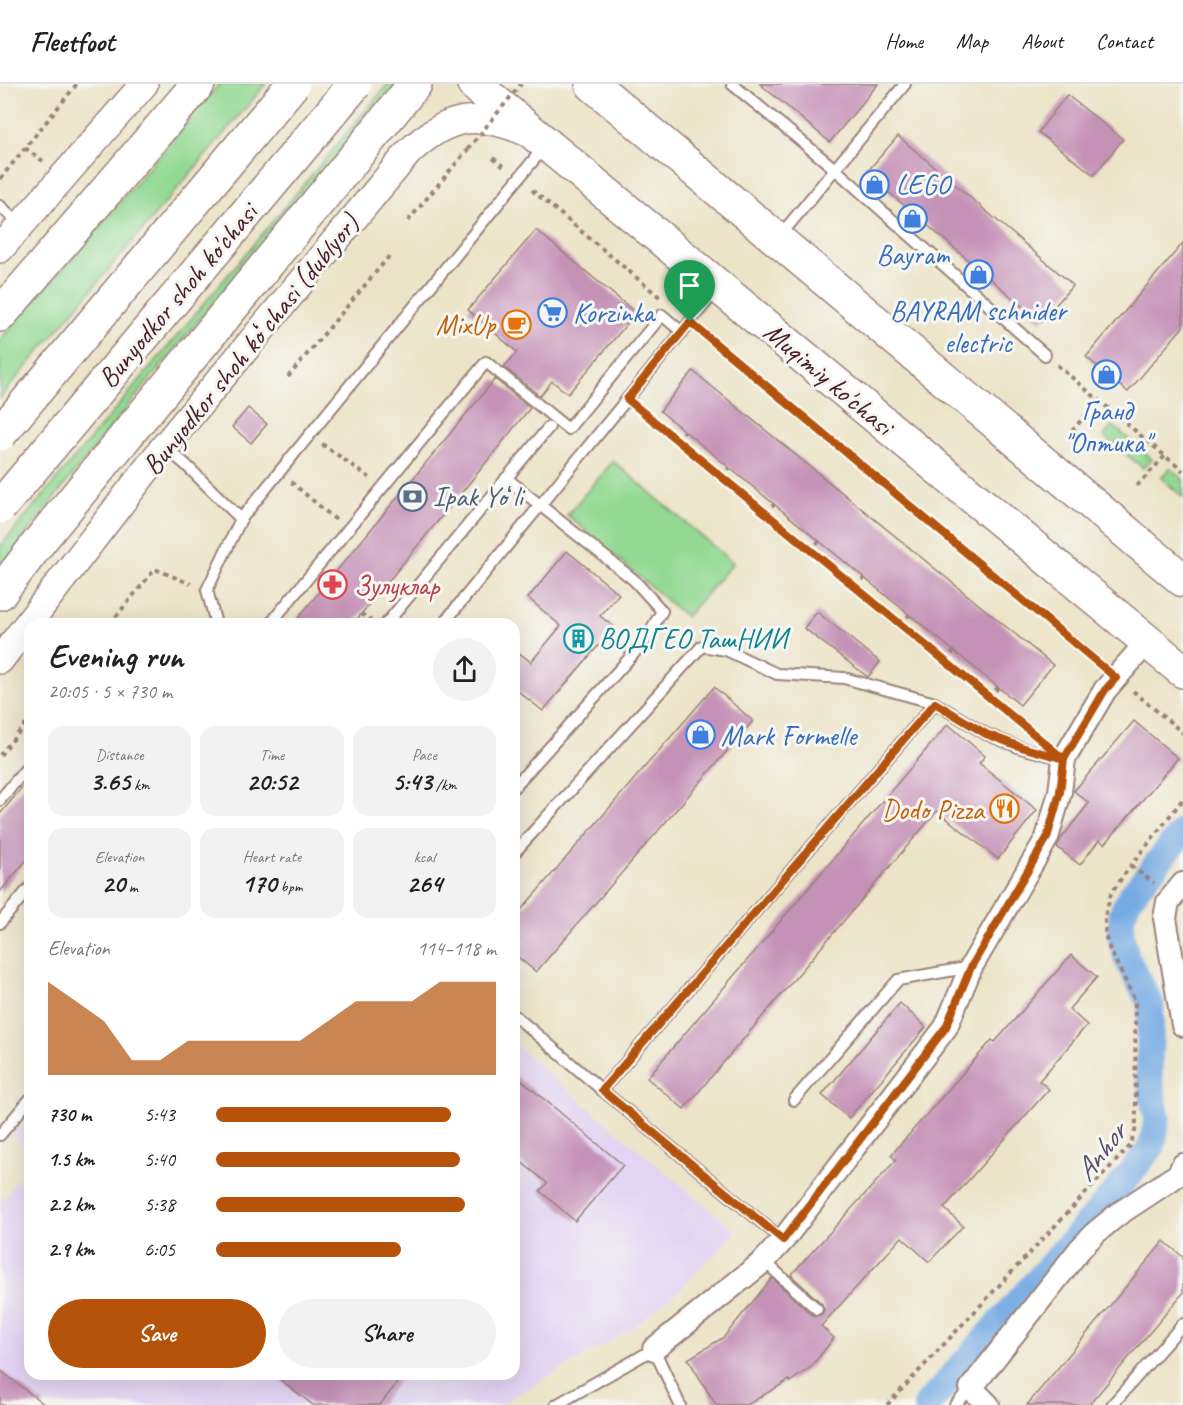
<!DOCTYPE html>
<meta charset="utf-8">
<style>
:root{--surface:#fff;--page:#f2f2f2;--text:#222;--muted:#767676;--line:#e0e0e0;--accent:#b45309}
body{margin:0;font-family:Caveat,sans-serif;background:var(--page);color:var(--text);height:100vh;display:flex;flex-direction:column;font-size:22px;white-space:nowrap}
*{box-sizing:border-box;margin:0}
p{font-size:20px;color:var(--muted)}
.icon{flex:none;width:33px;height:33px;fill:none;stroke:currentColor;stroke-width:2;stroke-linecap:round;stroke-linejoin:round}
.map{position:relative;flex:1;overflow:hidden}
.details{position:absolute;left:24px;top:534px;width:496px;height:762px;display:flex;flex-direction:column;background:var(--surface);border-radius:18px;box-shadow:0 6px 24px #0002}
.details>*{flex:none}
.pin{position:absolute;display:grid;place-items:center;width:51px;height:51px;color:#fff;margin:-62px -26px;border-radius:50% 50% 50% 0;rotate:-45deg;box-shadow:0 0 6px #0007}
.pin .icon{rotate:45deg}
.round{display:grid;place-items:center;flex:none;width:63px;height:63px;border-radius:32px;background:var(--page)}
.headline{display:flex;align-items:center;justify-content:space-between;height:102px;padding:0 24px}
h1{font-size:33px;font-weight:800;line-height:45px}
.stats{display:grid;grid-template-columns:repeat(3,1fr);gap:9px;height:102px;padding:6px 24px}
.stats div{display:grid;align-content:center;border-radius:15px;background:var(--page);text-align:center}
.stats b{font-size:26px;font-weight:800}
.stats small{font-size:16px;font-weight:400}
.stats p{font-size:16px}
.chart{height:168px;padding:12px 24px}
.chart p{display:flex;justify-content:space-between}
.chart svg{width:100%;height:108px;margin-top:6px;fill:var(--accent);opacity:.7}
.primary-button{display:flex;gap:12px;margin-top:auto;padding:12px 24px}
.primary-button a{flex:1;height:69px;border-radius:36px;background:var(--accent);color:#fff;font-size:24px;font-weight:800;line-height:69px;text-align:center}
.primary-button a+a{background:var(--page);color:var(--text)}
ul{padding:0 24px;list-style:none;font-size:20px}
li{display:grid;grid-template-columns:96px 72px 1fr;align-items:center;height:45px}
li i{height:15px;border-radius:8px;background:var(--accent)}
header{display:flex;align-items:center;gap:36px;box-sizing:border-box;height:84px;padding:0 30px;background:var(--surface);border-bottom:2px solid var(--line)}
header strong{font-size:28px}
nav{display:flex;gap:33px;margin-inline-start:auto;font-size:21px}
.map>svg:first-child{display:block}
.built{fill:#e2d4f3}
.grass{fill:#93d993;stroke:#6e7c5f;stroke-width:1.5}
.lines{fill:none;stroke-linecap:round;stroke-linejoin:round}
.canal{stroke:#76aae3;stroke-width:27}
.building{fill:#c592b7}
.service-casing{stroke:#9b827a;stroke-width:14}
.minor-casing{stroke:#9b827a;stroke-width:26}
.tertiary-casing{stroke:#9b827a;stroke-width:30}
.primary-casing{stroke:#9b827a;stroke-width:36}
.path{stroke:#9b827a;stroke-width:4;stroke-dasharray:4.5 4.5;stroke-linecap:butt}
.service{stroke:#fff;stroke-width:10}
.minor{stroke:#fff;stroke-width:22}
.tertiary{stroke:#fff;stroke-width:27}
.primary{stroke:#fff;stroke-width:33}
.primary-bridge-casing{stroke:#9b827a;stroke-width:36;stroke-linecap:butt}
.path-bridge{stroke:#9b827a;stroke-width:4;stroke-dasharray:4.5 4.5;stroke-linecap:butt}
.primary-bridge{stroke:#fff;stroke-width:33}
.route-casing{stroke:#fff;stroke-width:12}
.route{stroke:#b45309;stroke-width:8}
.labels{text-anchor:middle;stroke-width:6;stroke-linejoin:round;paint-order:stroke}
.shop-label{font-size:28px;fill:#366cbe;stroke:#f6f6f2;text-anchor:start}
.street-label{font-size:28px;fill:#4a1f2b;stroke:#f6f6f2}
.food-label{font-size:28px;fill:#c56008;stroke:#f6f6f2;text-anchor:end}
.service-label{font-size:28px;fill:#4e5e75;stroke:#f6f6f2;text-anchor:start}
.health-label{font-size:28px;fill:#be3a42;stroke:#f6f6f2;text-anchor:start}
.culture-label{font-size:28px;fill:#0d838f;stroke:#f6f6f2;text-anchor:start}
.water-label{font-size:30px;font-style:italic;fill:#59506b;stroke:#f6f6f2}
</style>
<header>
<strong>Fleetfoot</strong>
<nav><a>Home</a><a>Map</a><a>About</a><a>Contact</a></nav>
</header>
<div class="map">
<svg width="1183" height="1321" viewBox="0 0 1183 1321">
<rect width="100%" height="100%" fill="#f6f6f2"/>
<filter id="ink" filterUnits="userSpaceOnUse"><feTurbulence type="fractalNoise" baseFrequency=".0167" numOctaves="2"/><feDisplacementMap in="SourceGraphic" scale="12" xChannelSelector="R" yChannelSelector="G"/><feConvolveMatrix kernelMatrix="1 2 1 2 8 2 1 2 1" color-interpolation-filters="sRGB"/></filter>
<filter id="wash" filterUnits="userSpaceOnUse"><feTurbulence type="fractalNoise" baseFrequency=".008" numOctaves="4" result="noise"/><feDisplacementMap in="SourceGraphic" scale="24" xChannelSelector="R" yChannelSelector="G"/><feGaussianBlur stdDeviation="1.35" result="paint"/><feColorMatrix in="noise" values="0 0 0 0 0 0 0 0 0 0 0 0 0 0 0 0 0 1.4 0 .05"/><feComposite in="paint" operator="in"/></filter>
<g filter="url(#wash)">
<rect width="100%" height="100%" fill="#ece4c8"/>
<!-- built -->
<g class="built">
<polygon points="515,961 736,1148 680,1206 630,1246 499,1321 0,1321 0,1119 30,1080 30,1290 514,1290"/>
<polygon points="30,1032 30,1069 13,1051"/>
</g>
<!-- grass -->
<g class="grass">
<polygon points="219,0 266,0 0,314 0,256 94,149"/>
<path d="M388,0H398C263,159 127,318 0,484V463Z"/>
<polygon points="1112,341 1152,375 1143,384 1104,352"/>
<polygon points="613,377 733,479 686,533 567,431"/>
<polygon points="1170,384 1183,395 1183,413 1161,394"/>
</g>
<g class="lines">
<!-- canal -->
<polyline class="canal" points="927,1321 1118,1105 1152,1062 1157,1035 1149,992 1151,920 1127,875 1121,853 1122,830 1130,813 1183,747"/>
</g>
<g id="blocks">
<!-- building -->
<g class="building">
<polygon points="760,0 878,0 830,58"/>
<polygon points="1067,11 1123,55 1094,91 1038,48"/>
<polygon points="898,52 1073,201 1041,238 866,89"/>
<polygon points="536,146 636,229 568,310 552,297 540,312 504,283 517,268 468,226"/>
<polygon points="1183,159 1183,243 1128,308 1086,273"/>
<polygon points="693,287 1053,581 1020,621 660,327"/>
<polygon points="495,295 530,324 467,402 353,540 293,540"/>
<polygon points="248,324 267,340 251,359 232,343"/>
<polygon points="567,467 619,510 600,532 614,543 543,627 514,604 514,565 531,578 561,542 528,514"/>
<polygon points="817,528 880,578 868,593 804,544"/>
<polygon points="714,603 753,637 536,888 514,870 514,834"/>
<polygon points="1134,637 1178,674 1105,760 1099,756 1080,781 1057,763 1061,755 1089,719 1074,707"/>
<polygon points="948,640 985,672 979,679 1037,726 998,775 937,727 684,1025 647,994"/>
<polygon points="30,694 30,772 0,808 0,730"/>
<polygon points="1071,871 1097,893 1069,925 1087,941 1039,997 1049,1005 944,1124 963,1142 929,1178 902,1153 821,1242 834,1254 811,1283 790,1298 789,1296 747,1321 716,1321 688,1275 724,1253 772,1194 812,1231 816,1232 822,1230 824,1226 822,1220 791,1191 896,1076 891,1071 992,956 995,958"/>
<polygon points="900,919 926,943 849,1034 822,1011"/>
<polygon points="514,990 623,1081 575,1137 540,1107 547,1099 514,1072"/>
<polygon points="1164,1157 1183,1173 1183,1209 1089,1321 1027,1321"/>
<polygon points="0,1286 45,1321 0,1321"/>
<polygon points="273,1290 404,1290 380,1321 313,1321"/>
</g>
</g>
</g>
<g filter="url(#ink)">
<use href="#blocks" fill-opacity="0" stroke="#9b827a" stroke-width="1.5"/>
<g class="lines">
<defs>
<g id="service">
<polyline points="732,0 835,85 1045,271"/>
<polyline points="0,122 21,141"/>
<polyline points="779,153 905,0"/>
<polyline points="165,363 185,380 241,435 207,506 216,540"/>
<polyline points="506,394 634,496 662,527 644,558 514,703"/>
<polyline points="241,435 545,62"/>
<polyline points="270,540 486,278 568,345 662,231 682,248"/>
<polyline points="386,540 549,343"/>
<polyline points="443,540 717,205"/>
<polyline points="0,716 30,680"/>
<polyline points="514,769 702,562 726,566 777,590 844,594 935,619"/>
<polyline points="0,839 30,803"/>
<polyline points="514,931 602,1006 783,1156"/>
<polyline points="602,1006 935,619 986,650 1021,664 1064,675"/>
<polyline points="794,1016 898,896 971,883"/>
<polyline points="0,1051 30,1015"/>
<polyline points="764,1177 817,1225"/>
<polyline points="556,1321 654,1265 680,1321"/>
<polyline points="955,1321 971,1304"/>
<polyline points="1112,1321 1183,1240"/>
</g>
<g id="minor">
<polyline points="1183,800 1168,818 1165,834 1183,941"/>
<polyline points="654,1265 764,1177 783,1156 946,943 971,883 1047,754 1060,708 1064,675 1105,606 1147,558"/>
<polyline points="988,1321 971,1304 1080,1165 1094,1150 1117,1131 1179,1090 1183,1081"/>
</g>
<g id="tertiary">
<polyline points="0,165 144,0"/>
<path d="M0,576L164,363L408,69C447,31 477,27 526,48"/>
</g>
<g id="primary">
<polyline points="474,0 1183,587"/>
<polyline points="592,0 1183,496"/>
<polyline points="0,231 198,0"/>
<polyline points="0,509 43,453 415,0"/>
</g>
</defs>
<!-- service casing -->
<use href="#service" class="service-casing"/>
<!-- minor casing -->
<use href="#minor" class="minor-casing"/>
<!-- tertiary casing -->
<use href="#tertiary" class="tertiary-casing"/>
<!-- primary casing -->
<use href="#primary" class="primary-casing"/>
<!-- path -->
<g class="path">
<polyline points="25,64 43,77"/>
<polyline points="493,74 505,84"/>
<polyline points="0,95 77,0"/>
<polyline points="532,106 662,215"/>
<polyline points="408,137 468,65"/>
<polyline points="702,248 1100,580"/>
<polyline points="1057,281 1183,387"/>
<polyline points="288,293 391,170"/>
<polyline points="641,326 1031,647"/>
<polyline points="1072,347 1099,315"/>
<polyline points="677,356 684,347"/>
<polyline points="322,360 370,394"/>
<polyline points="722,393 729,384"/>
<polyline points="291,398 336,436"/>
<polyline points="1137,402 1165,372"/>
<polyline points="767,430 774,420"/>
<polyline points="811,467 819,457"/>
<polyline points="856,503 864,494"/>
<polyline points="361,530 371,536"/>
<polyline points="110,540 155,485 191,500"/>
<polyline points="901,540 909,531"/>
<polyline points="946,577 954,567"/>
<polyline points="1133,607 1183,649"/>
<polyline points="990,614 998,603"/>
<polyline points="0,671 30,635"/>
<polyline points="1131,782 1154,799"/>
<polyline points="887,1321 1130,1062 1136,1044 1135,916 1110,866 1105,851 1105,832 1111,810 1123,792 1183,715"/>
</g>
<!-- service -->
<use href="#service" class="service"/>
<!-- minor -->
<use href="#minor" class="minor"/>
<!-- tertiary -->
<use href="#tertiary" class="tertiary"/>
<!-- primary -->
<use href="#primary" class="primary"/>
<defs>
<g id="primary-bridge">
<polyline points="0,350 293,0"/>
<polyline points="0,423 355,0"/>
</g>
</defs>
<!-- primary-bridge casing -->
<use href="#primary-bridge" class="primary-bridge-casing"/>
<!-- path-bridge -->
<polyline class="path-bridge" points="468,65 521,0"/>
<!-- primary-bridge -->
<use href="#primary-bridge" class="primary-bridge"/>
</g>
</g>
<g class="lines" filter="url(#ink)">
<defs>
<polyline id="route" points="690,238 1116,594 1105,606 1064,675 1021,663 986,650 935,619 602,1006 783,1156 946,943 971,883 1047,754 1060,708 1064,675 627,315 690,238"/>
</defs>
<!-- route casing -->
<use href="#route" class="route-casing"/>
<!-- route -->
<use href="#route" class="route"/>
</g>
<!-- icons -->
<defs>
<symbol id="shop-ring" viewBox="-11 -11 22 22"><circle r="9.5" fill="#f6f6f2" stroke="#3f7fe0" stroke-width="1.5"/><path d="M-5-2.5h2.3a2.7 3.5 0 0 1 5.4 0H5L5.5 6h-11ZM-1.5-2.5h3a1.5 2.3 0 0 0-3 0Z" fill="#3f7fe0"/></symbol>
<symbol id="supermarket-ring" viewBox="-11 -11 22 22"><circle r="9.5" fill="#f6f6f2" stroke="#3f7fe0" stroke-width="1.5"/><path d="M-6-5.5h2.5l.6 2H6L4.5 2H-2.5L-4.4-4H-6ZM-1.5 3.2a1.3 1.3 0 1 0 .1 0ZM3 3.2a1.3 1.3 0 1 0 .1 0Z" fill="#3f7fe0"/></symbol>
<symbol id="cafe-ring" viewBox="-11 -11 22 22"><circle r="9.5" fill="#f6f6f2" stroke="#e8710a" stroke-width="1.5"/><path d="M-5.5-4.5H6V0H3Q3 3.5 0 3.5H-2.5Q-5.5 3.5-5.5 0ZM3-3.2v2h1.7v-2ZM-6 4.5H4V6H-6Z" fill="#e8710a"/></symbol>
<symbol id="bank-ring" viewBox="-11 -11 22 22"><circle r="9.5" fill="#f6f6f2" stroke="#5c6f8a" stroke-width="1.5"/><path d="M-6-4H6V4H-6ZM0-2.3a2.3 2.3 0 1 0 0 4.6a2.3 2.3 0 1 0 0-4.6Z" fill="#5c6f8a"/></symbol>
<symbol id="pharmacy-ring" viewBox="-11 -11 22 22"><circle r="9.5" fill="#f6f6f2" stroke="#e0444e" stroke-width="1.5"/><path d="M-2-6h4v4h4v4h-4v4h-4v-4h-4v-4h4Z" fill="#e0444e"/></symbol>
<symbol id="building-ring" viewBox="-11 -11 22 22"><circle r="9.5" fill="#f6f6f2" stroke="#0f9aa8" stroke-width="1.5"/><path d="M-4-6H4V6H1V3H-1V6H-4ZM-2.5-4.3h1.7v1.8h-1.7ZM.8-4.3h1.7v1.8H.8ZM-2.5-1h1.7V.8h-1.7ZM.8-1h1.7V.8H.8Z" fill="#0f9aa8"/></symbol>
<symbol id="restaurant-ring" viewBox="-11 -11 22 22"><circle r="9.5" fill="#f6f6f2" stroke="#e8710a" stroke-width="1.5"/><path d="M-5-6h1v4h1v-4h1v4h1v-4h1v5L-1.5 .5V6h-2V.5L-5-1ZM5-6V6H3V1.5H1.5Q1.5-4 5-6Z" fill="#e8710a"/></symbol>
</defs>
<g fill-rule="evenodd">
<use href="#shop-ring" x="858" y="84" width="33" height="33"/>
<use href="#shop-ring" x="896" y="118" width="33" height="33"/>
<use href="#shop-ring" x="962" y="174" width="33" height="33"/>
<use href="#supermarket-ring" x="536" y="212" width="33" height="33"/>
<use href="#cafe-ring" x="500" y="224" width="33" height="33"/>
<use href="#shop-ring" x="1090" y="274" width="33" height="33"/>
<use href="#bank-ring" x="396" y="396" width="33" height="33"/>
<use href="#pharmacy-ring" x="316" y="484" width="33" height="33"/>
<use href="#building-ring" x="562" y="538" width="33" height="33"/>
<use href="#shop-ring" x="684" y="634" width="33" height="33"/>
<use href="#restaurant-ring" x="988" y="708" width="33" height="33"/>
</g>
<g class="labels">
<!-- shop labels -->
<g class="shop-label">
<text x="896" y="110">LEGO</text>
<text x="913" y="180" text-anchor="middle">Bayram</text>
<text x="978" y="236" text-anchor="middle">BAYRAM schnider<tspan x="978" dy="32">electric</tspan></text>
<text x="573" y="238">Korzinka</text>
<text x="1107" y="336" text-anchor="middle">Гранд<tspan x="1107" dy="32">"Оптика"</tspan></text>
<text x="721" y="661">Mark Formelle</text>
</g>
<!-- street labels -->
<g class="street-label">
<text transform="translate(177 211) rotate(-50)" y="10">Bunyodkor shoh ko'chasi</text>
<text transform="translate(250 260) rotate(-51)" y="10">Bunyodkor shoh koʻchasi (dublyor)</text>
<text transform="translate(829 294) rotate(40)" y="10">Muqimiy ko'chasi</text>
</g>
<!-- food labels -->
<g class="food-label">
<text x="495" y="250">MixUp</text>
<text x="984" y="735">Dodo Pizza</text>
</g>
<!-- service labels -->
<g class="service-label">
<text x="433" y="422">Ipak Yoʻli</text>
</g>
<!-- health labels -->
<g class="health-label">
<text x="354" y="511">Зулуклар</text>
</g>
<!-- culture labels -->
<g class="culture-label">
<text x="599" y="564">ВОДГЕО ТашНИИ</text>
</g>
<!-- water labels -->
<g class="water-label">
<text transform="translate(1100 1068) rotate(-52)" y="10">Anhor</text>
</g>
</g>
</svg>
<div class="pin" style="left:690px;top:238px;background:#1e9e55"><svg class="icon" aria-label="arrive" viewBox="0 0 24 24"><path d="M6 21V4h12l-3 4 3 4H6"/></svg></div>
<section class="details">
<div class="headline"><div><h1>Evening run</h1><p>20:05 · 5 × 730 m</p></div><a class="round"><svg class="icon" aria-label="share" viewBox="0 0 24 24"><path d="M12 15V3M7 8l5-5 5 5M5 13v7h14v-7"/></svg></a></div>
<div class="stats">
<div><p>Distance</p><b>3.65<small> km</small></b></div>
<div><p>Time</p><b>20:52</b></div>
<div><p>Pace</p><b>5:43<small> /km</small></b></div>
</div>
<div class="stats">
<div><p>Elevation</p><b>20<small> m</small></b></div>
<div><p>Heart rate</p><b>170<small> bpm</small></b></div>
<div><p>kcal</p><b>264</b></div>
</div>
<div class="chart"><p><span>Elevation</span>114–118 m</p>
<svg viewBox="0 0 160 44" preserveAspectRatio="none"><path d="M0 44V6L10 14L20 22L30 38L40 38L50 30L60 30L70 30L80 30L90 30L100 22L110 14L120 14L130 14L140 6L150 6L160 6V44z"/></svg>
</div>
<ul>
<li><b>730 m</b>5:43<i style="width:84%"></i></li>
<li><b>1.5 km</b>5:40<i style="width:87%"></i></li>
<li><b>2.2 km</b>5:38<i style="width:89%"></i></li>
<li><b>2.9 km</b>6:05<i style="width:66%"></i></li>
</ul>
<div class="primary-button"><a>Save</a><a>Share</a></div>
</section>
</div>
